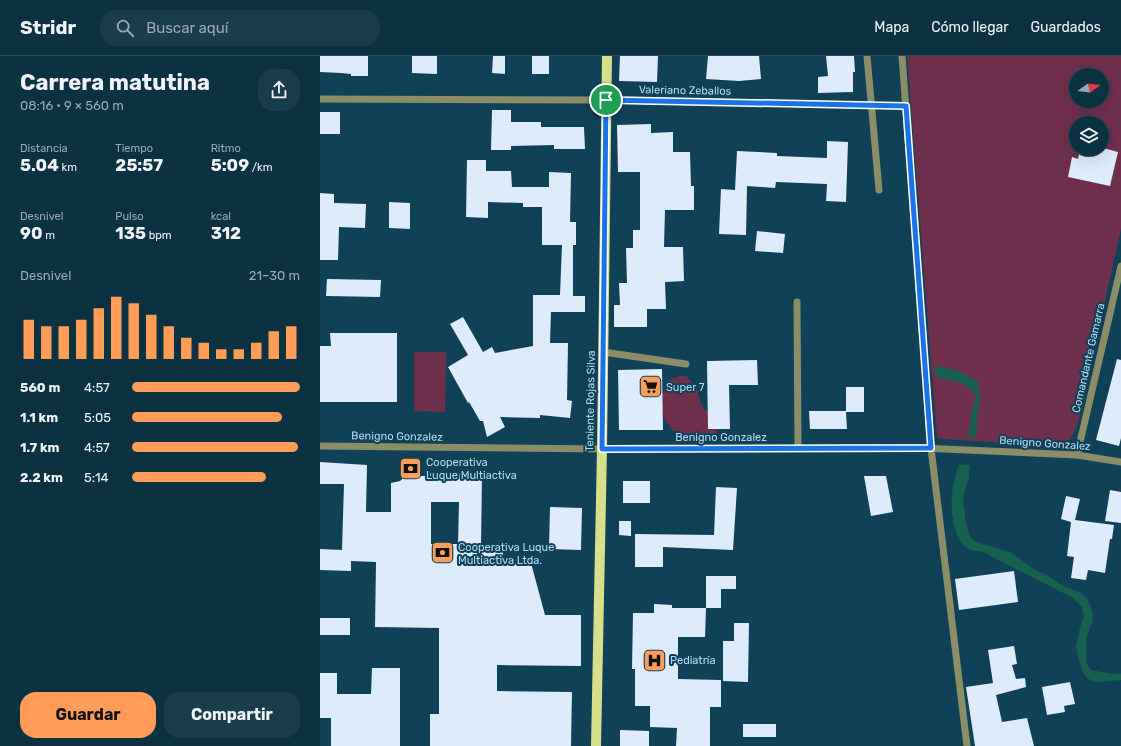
<!DOCTYPE html>
<html lang="es">
<meta charset="utf-8">
<style>
:root{--surface:#0c3141;--page:#1a3d4c;--text:#f1f3f6;--muted:#9aa9b1;--line:#2c4c5a;--accent:#fe9c58}
body{margin:0;font-family:Rubik,sans-serif;background:var(--page);color:var(--text);height:100vh;display:flex;flex-direction:column;font-size:15px;white-space:nowrap}
*{box-sizing:border-box;margin:0}
p{font-size:13px;color:var(--muted)}
.icon{flex:none;width:22px;height:22px;fill:none;stroke:currentColor;stroke-width:2;stroke-linecap:round;stroke-linejoin:round}
.map{position:relative;flex:1;overflow:hidden}
.panel{display:flex;flex-direction:column;background:var(--surface);width:320px}
.panel>*{flex:none}
.needle{width:26px;rotate:76deg}
.fabs{position:absolute;left:749px;top:12px;display:grid;gap:8px}
.fabs a{display:grid;place-items:center;width:40px;height:40px;border-radius:50%;background:var(--surface);box-shadow:0 4px 16px #0002,0 0 0 1px var(--line);font-size:20px}
.pin{position:absolute;display:grid;place-items:center;width:34px;height:34px;color:#fff;margin:-17px;border:2px solid #fff;border-radius:50%;box-shadow:0 1px 4px #0007}
.round{display:grid;place-items:center;flex:none;width:42px;height:42px;border-radius:16px;background:var(--page)}
.summary{display:flex;align-items:center;justify-content:space-between;height:68px;padding:0 20px}
h1{font-size:22px;font-weight:700;line-height:30px}
.figures{display:grid;grid-template-columns:repeat(3,1fr);gap:6px;height:68px;padding:4px 20px}
.figures div{display:grid;align-content:center}
.figures b{font-size:17px;font-weight:700}
.figures small{font-size:11px;font-weight:400}
.figures p{font-size:11px}
.chart{height:112px;padding:8px 20px}
.chart p{display:flex;justify-content:space-between}
.chart svg{width:100%;height:72px;margin-top:4px;stroke:var(--accent);stroke-width:6}
.primary-button{display:flex;gap:8px;margin-top:auto;padding:8px 20px}
.primary-button a{flex:1;height:46px;border-radius:16px;background:var(--accent);color:#111;font-size:16px;font-weight:700;line-height:46px;text-align:center}
.primary-button a+a{background:var(--page);color:var(--text)}
ul{padding:0 20px;list-style:none;font-size:13px}
li{display:grid;grid-template-columns:64px 48px 1fr;align-items:center;height:30px}
li i{height:10px;border-radius:5px;background:var(--accent)}
header{display:flex;align-items:center;gap:24px;box-sizing:border-box;height:56px;padding:0 20px;background:var(--surface);border-bottom:1px solid var(--line)}
header strong{font-size:19px}
nav{display:flex;gap:22px;margin-inline-start:auto;font-size:14px}
.search{width:280px;height:36px;background:var(--page);display:flex;align-items:center;gap:10px;box-sizing:border-box;padding:0 14px;border-radius:16px;color:var(--muted);font-size:15px}
main{display:flex;flex:1;min-height:0}
.map>svg:first-child{display:block}
.green{fill:#6e2f4c;fill-rule:evenodd}
.water{fill:#15604f}
.building{fill:#deebfb;fill-rule:evenodd}
.lines{fill:none;stroke-linecap:round;stroke-linejoin:round}
.minor{stroke:#898e66;stroke-width:7}
.major{stroke:#d6df8a;stroke-width:10}
.route-casing{stroke:#fff;stroke-width:8}
.route{stroke:#1a73e8;stroke-width:5}
.labels{text-anchor:middle;stroke-width:4;stroke-linejoin:round;paint-order:stroke}
.street-label{font-size:11px;fill:#b2daf2;stroke:#104157}
.poi-label{font-size:11px;fill:#b2daf2;stroke:#104157;text-anchor:start}
</style>
<header>
<strong>Stridr</strong>
<div class="search"><svg class="icon" aria-label="search" viewBox="0 0 24 24"><circle cx="10" cy="10" r="6"/><path d="M15 15l6 6"/></svg>Buscar aquí</div>
<nav><a>Mapa</a><a>Cómo llegar</a><a>Guardados</a></nav>
</header>
<main>
<section class="panel">
<div class="summary"><div><h1>Carrera matutina</h1><p>08:16 · 9 × 560 m</p></div><a class="round"><svg class="icon" aria-label="share" viewBox="0 0 24 24"><path d="M12 15V3M7 8l5-5 5 5M5 13v7h14v-7"/></svg></a></div>
<div class="figures">
<div><p>Distancia</p><b>5.04<small> km</small></b></div>
<div><p>Tiempo</p><b>25:57</b></div>
<div><p>Ritmo</p><b>5:09<small> /km</small></b></div>
</div>
<div class="figures">
<div><p>Desnivel</p><b>90<small> m</small></b></div>
<div><p>Pulso</p><b>135<small> bpm</small></b></div>
<div><p>kcal</p><b>312</b></div>
</div>
<div class="chart"><p><span>Desnivel</span>21–30 m</p>
<svg viewBox="0 0 160 44" preserveAspectRatio="none"><path d="M5 44V20M15 44V24M25 44V24M35 44V20M45 44V13M55 44V6M65 44V10M75 44V17M85 44V24M95 44V31M105 44V34M115 44V38M125 44V38M135 44V34M145 44V27M155 44V24"/></svg>
</div>
<ul>
<li><b>560 m</b>4:57<i style="width:100%"></i></li>
<li><b>1.1 km</b>5:05<i style="width:89%"></i></li>
<li><b>1.7 km</b>4:57<i style="width:99%"></i></li>
<li><b>2.2 km</b>5:14<i style="width:80%"></i></li>
</ul>
<div class="primary-button"><a>Guardar</a><a>Compartir</a></div>
</section>
<div class="map">
<svg width="801" height="690" viewBox="0 0 801 690">
<rect width="100%" height="100%" fill="#104157"/>
<!-- green -->
<g class="green">
<path d="M587,0H801V173L758,367C752,382 748,389 732,389L621,383L617,381ZM756,19H782V45H756ZM756,67H782V93H756Z"/>
<polygon points="94,296 126,296 125,356 94,355"/>
<path d="M360,320H366L377,332L381,348L385,354L394,361L397,377C382,402 346,376 342,355C341,343 343,335 347,325Z"/>
</g>
<!-- water -->
<g class="water">
<path d="M617,310C634,314 643,315 658,326L660,343L657,359V374L655,382L647,381C652,368 649,355 656,342C650,325 634,326 620,322L616,319L614,312Z"/>
<path d="M639,408L650,409L649,424L646,429L643,446L646,468L650,480L653,484L662,488L674,491L692,497L715,514L727,519L745,531L761,537L767,543L771,550L773,564L766,583V606L771,614L792,618H801V624L777,626L768,623L764,619L758,601L756,590L760,571L764,561L762,551L753,542L663,496C659,495 654,495 651,494C634,489 630,453 632,438C633,428 636,418 639,408Z"/>
</g>
<!-- building -->
<g class="building">
<polygon points="0,0 48,0 48,20 31,20 31,18 21,17 0,16"/>
<polygon points="92,0 117,0 117,18 92,17"/>
<polygon points="173,0 185,0 185,18 172,17"/>
<rect x="212" y="0" width="17" height="18"/>
<polygon points="300,0 338,0 337,26 299,25"/>
<polygon points="388,0 439,0 441,23 419,25 386,23"/>
<polygon points="506,0 534,0 535,16 533,16 533,36 498,37 498,21 508,20"/>
<polygon points="172,54 191,54 191,66 221,66 221,71 264,71 265,93 234,93 234,89 191,90 191,94 171,94"/>
<rect x="0" y="56" width="20" height="22"/>
<polygon points="331,68 331,77 353,76 353,96 370,96 371,130 374,130 374,154 345,154 344,191 363,191 364,225 345,226 346,253 327,253 327,271 294,271 294,249 300,249 299,227 307,227 306,192 313,192 313,174 320,174 320,116 298,116 297,69"/>
<polygon points="507,85 528,86 526,146 506,145 507,128 456,126 455,132 427,130 426,179 399,178 401,133 415,134 417,95 457,97 457,100 507,102"/>
<polygon points="760,93 787,93 798,96 790,130 748,121 752,101 758,103"/>
<polygon points="147,104 166,104 166,115 191,115 192,131 229,131 229,116 251,117 250,166 256,166 256,189 253,189 253,240 265,240 265,256 231,256 230,287 248,287 247,344 252,345 250,362 220,359 220,362 180,361 185,371 167,381 163,365 160,365 149,346 148,347 128,311 148,299 130,268 143,261 163,296 172,291 175,297 213,290 213,239 240,239 242,189 222,189 222,151 203,151 203,147 168,146 168,162 146,161"/>
<polygon points="0,137 14,138 14,147 46,148 45,172 19,171 18,204 0,204"/>
<polygon points="69,146 90,147 90,173 69,172"/>
<polygon points="437,175 465,178 463,197 435,195"/>
<polygon points="7,223 61,224 60,241 6,240"/>
<polygon points="10,277 77,277 77,346 0,346 0,290 11,290"/>
<polygon points="797,303 801,304 801,382 799,390 776,384"/>
<polygon points="437,304 438,329 409,329 410,373 388,373 387,305"/>
<polygon points="342,313 343,374 299,374 298,314"/>
<polygon points="526,331 544,331 544,356 526,356 527,373 490,373 489,355 526,355"/>
<path d="M0,406L47,409L46,456H71V427L80,425L85,420H105L106,417L151,418V421H162L161,489H183V508L211,507L225,559H261V610L177,609V635L252,636L251,690H110V658H119V572L55,571L56,506L31,505V515L0,514V493L22,494L24,428H0ZM111,446H139L138,488H111Z"/>
<polygon points="544,420 566,420 573,456 551,460"/>
<rect x="303" y="425" width="27" height="22"/>
<polygon points="396,431 417,432 413,494 343,491 343,511 315,511 315,478 394,479"/>
<polygon points="790,434 801,436 801,467 785,465"/>
<polygon points="746,440 760,443 755,464 794,469 792,483 790,483 785,517 768,514 766,524 751,522 754,501 747,500 751,466 741,463"/>
<polygon points="230,451 262,452 261,494 229,493"/>
<polygon points="299,465 311,465 311,480 299,479"/>
<polygon points="694,515 698,546 639,554 635,523"/>
<polygon points="386,520 416,520 416,533 401,533 401,552 386,552"/>
<polygon points="334,548 352,549 352,552 386,552 385,581 358,581 358,623 401,624 401,651 390,651 390,690 356,690 357,672 330,671 330,650 315,650 315,613 312,613 313,557 334,557"/>
<rect x="0" y="562" width="30" height="17"/>
<polygon points="414,567 429,567 428,626 403,625 403,585 414,585"/>
<polygon points="694,590 697,608 692,609 696,623 705,622 706,631 676,639 682,666 707,662 714,690 655,690 646,631 673,627 668,594"/>
<polygon points="52,612 80,612 80,690 11,690 11,662 0,662 0,617 17,617 17,638 51,638"/>
<polygon points="750,626 755,648 744,650 745,656 727,659 722,631"/>
<rect x="423" y="668" width="33" height="13"/>
<polygon points="300,674 329,675 329,690 300,690"/>
</g>
<g class="lines">
<!-- minor -->
<g class="minor">
<polyline points="547,0 559,134"/>
<polyline points="582,0 611,392 647,690"/>
<polyline points="0,43 286,44 586,50"/>
<polyline points="477,246 478,392"/>
<polyline points="283,296 366,308"/>
<polyline points="0,390 282,393 601,392 757,399 801,406"/>
<polyline points="757,399 801,210"/>
</g>
<!-- major -->
<polyline class="major" points="276,690 282,393 287,0"/>
</g>
<g class="lines">
<defs>
<polygon id="route" points="286,44 586,50 611,392 282,393"/>
</defs>
<!-- route casing -->
<use href="#route" class="route-casing"/>
<!-- route -->
<use href="#route" class="route"/>
</g>
<!-- icons -->
<defs>
<symbol id="supermarket-square" viewBox="-11 -11 22 22"><rect x="-9" y="-9" width="18" height="18" rx="4" fill="#fe9c58" stroke="#104157"/><path d="M-6-5.5h2.5l.6 2H6L4.5 2H-2.5L-4.4-4H-6ZM-1.5 3.2a1.3 1.3 0 1 0 .1 0ZM3 3.2a1.3 1.3 0 1 0 .1 0Z" fill="#111"/></symbol>
<symbol id="bank-square" viewBox="-11 -11 22 22"><rect x="-9" y="-9" width="18" height="18" rx="4" fill="#fe9c58" stroke="#104157"/><path d="M-6-4H6V4H-6ZM0-2.3a2.3 2.3 0 1 0 0 4.6a2.3 2.3 0 1 0 0-4.6Z" fill="#111"/></symbol>
<symbol id="hospital-square" viewBox="-11 -11 22 22"><rect x="-9" y="-9" width="18" height="18" rx="4" fill="#fe9c58" stroke="#104157"/><path d="M-5-5h3v3.5h4V-5h3V5h-3V1.5h-4V5h-3Z" fill="#111"/></symbol>
</defs>
<g fill-rule="evenodd">
<use href="#supermarket-square" x="318" y="318" width="25" height="25"/>
<use href="#bank-square" x="78" y="400" width="25" height="25"/>
<use href="#bank-square" x="110" y="484" width="25" height="25"/>
<use href="#hospital-square" x="322" y="592" width="25" height="25"/>
</g>
<g class="labels">
<!-- street labels -->
<g class="street-label">
<text transform="translate(365 34) rotate(1)" y="4">Valeriano Zeballos</text>
<text transform="translate(768 302) rotate(-77)" y="4">Comandante Gamarra</text>
<text transform="translate(270 345) rotate(-89)" y="4">Teniente Rojas Silva</text>
<text transform="translate(77 380) rotate(1)" y="4">Benigno Gonzalez</text>
<text x="401" y="385">Benigno Gonzalez</text>
<text transform="translate(725 387) rotate(4)" y="4">Benigno Gonzalez</text>
</g>
<!-- poi labels -->
<g class="poi-label">
<text x="346" y="335">Super 7</text>
<text x="106" y="410">Cooperativa<tspan x="106" dy="13">Luque Multiactiva</tspan></text>
<text x="138" y="495">Cooperativa Luque<tspan x="138" dy="13">Multiactiva Ltda.</tspan></text>
<text x="350" y="608">Pediatría</text>
</g>
</g>
</svg>
<div class="fabs">
<a><svg class="needle" viewBox="-14 -14 28 28"><path d="M0-13l5 13h-10z" fill="#e53935"/><path d="M0 13l5-13h-10z" fill="#9aa9b1"/></svg></a>
<a><svg class="icon" aria-label="layers" viewBox="0 0 24 24"><path d="M12 4l9 5-9 5-9-5zM3 14l9 5 9-5"/></svg></a>
</div>
<div class="pin" style="left:286px;top:44px;background:#1e9e55"><svg class="icon" aria-label="arrive" viewBox="0 0 24 24"><path d="M6 21V4h12l-3 4 3 4H6"/></svg></div>
</div>
</main>
